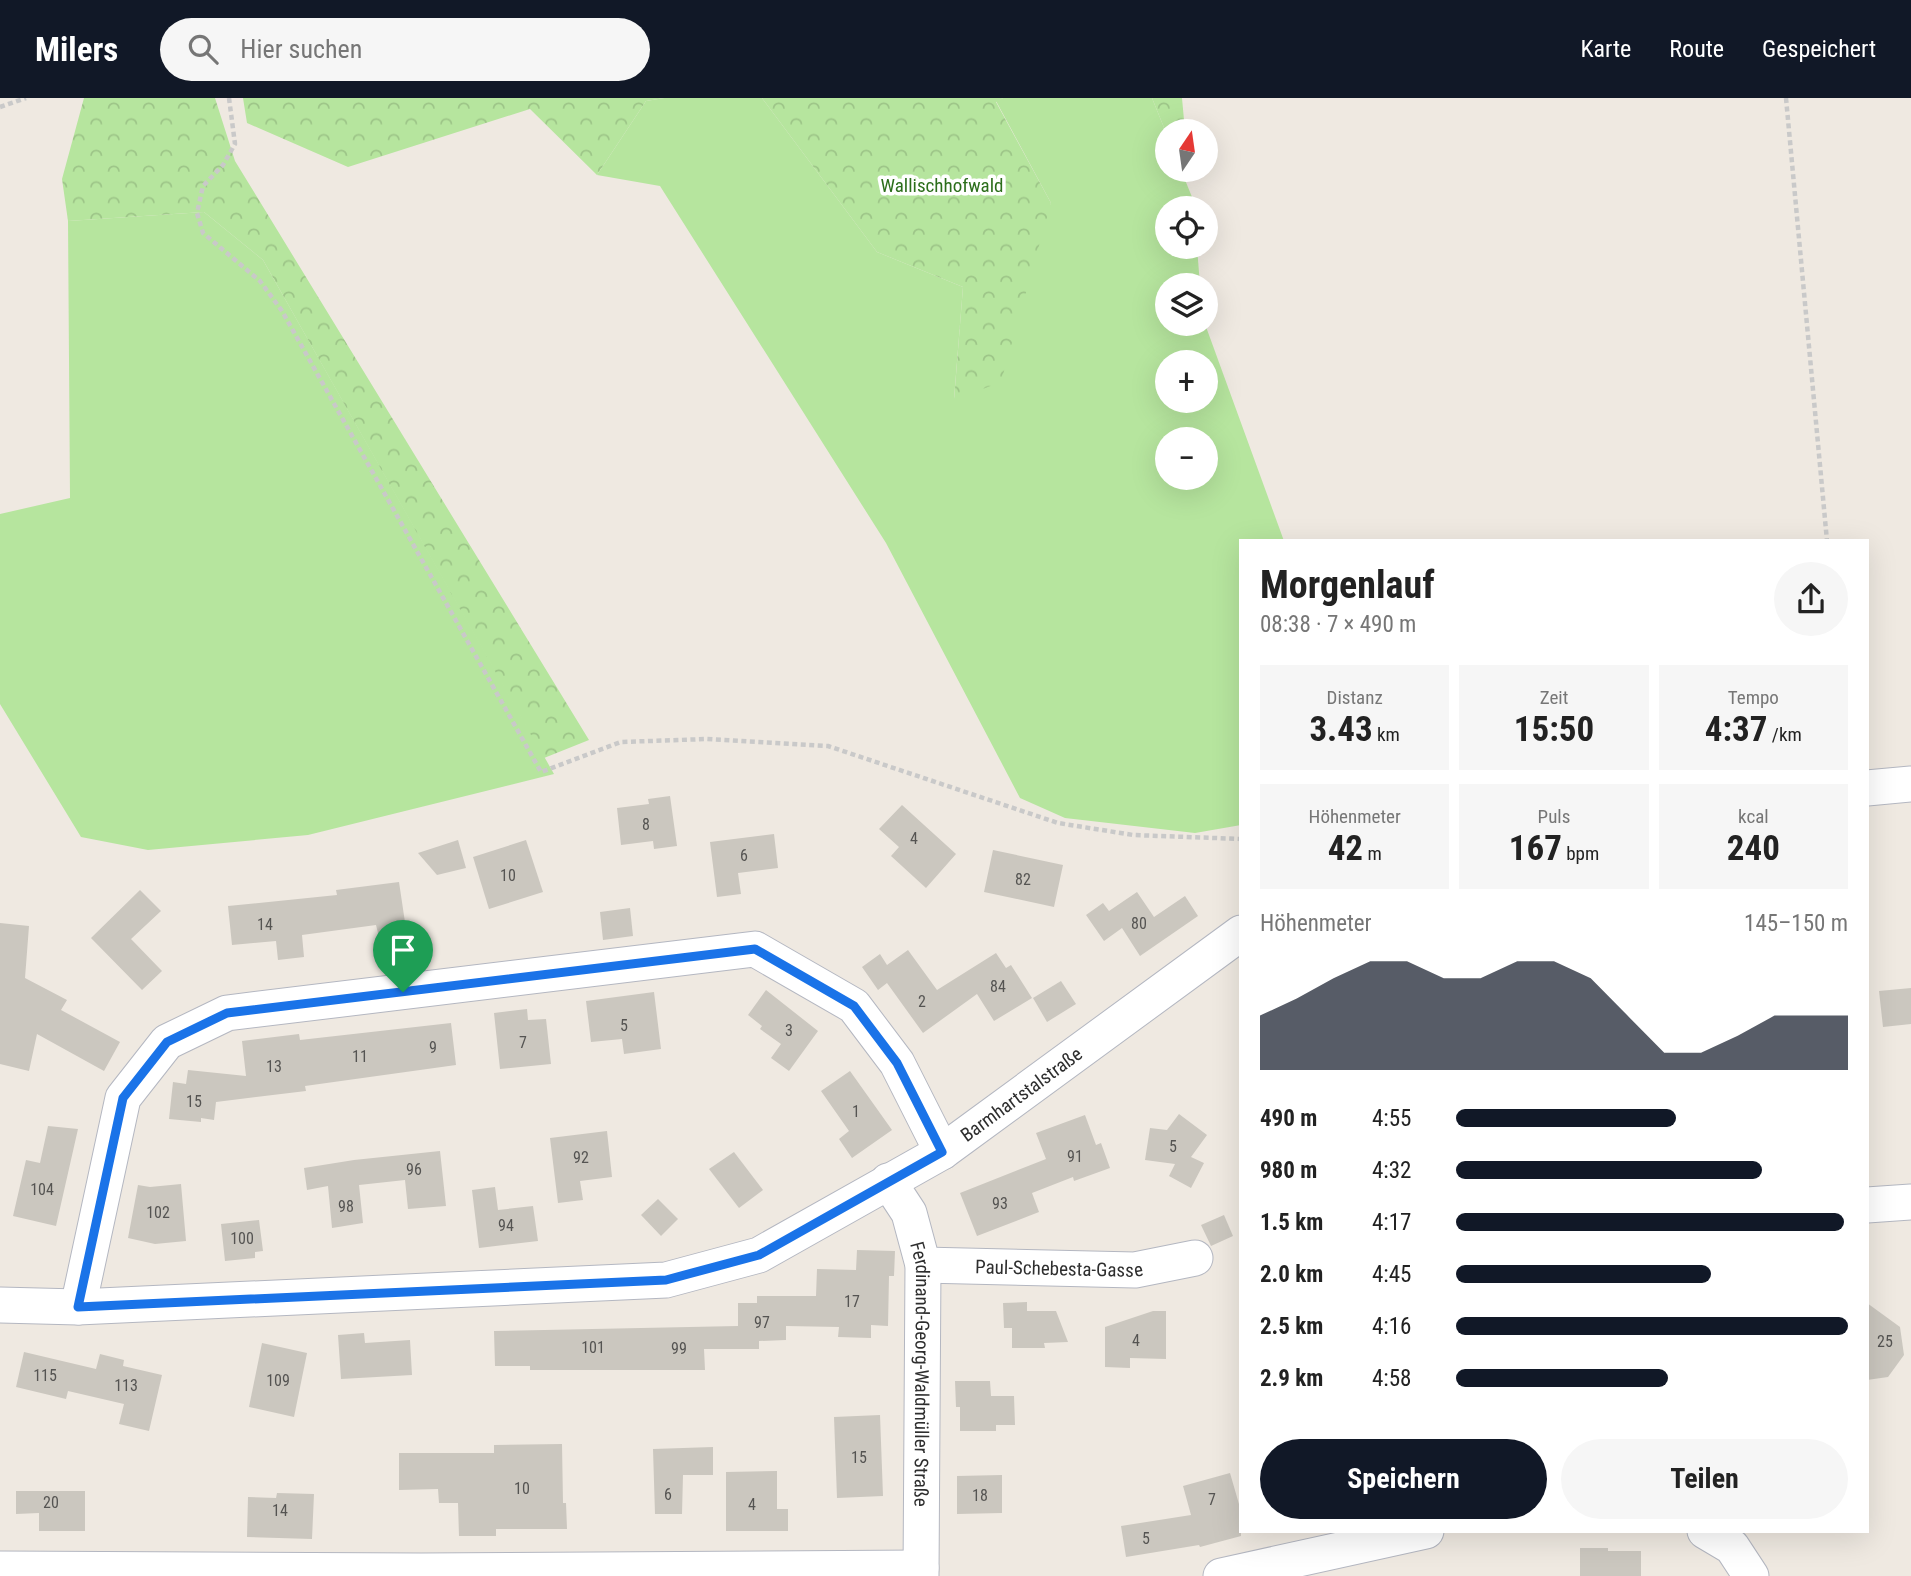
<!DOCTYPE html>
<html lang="de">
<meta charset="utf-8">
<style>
:root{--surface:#fff;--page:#f6f6f6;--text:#222;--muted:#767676;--accent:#111827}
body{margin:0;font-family:"Roboto Condensed",sans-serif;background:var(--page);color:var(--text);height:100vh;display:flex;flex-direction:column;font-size:26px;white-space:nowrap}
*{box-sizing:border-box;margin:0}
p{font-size:23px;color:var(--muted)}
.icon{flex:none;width:38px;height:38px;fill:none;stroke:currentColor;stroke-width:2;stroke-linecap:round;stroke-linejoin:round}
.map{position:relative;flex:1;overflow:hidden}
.side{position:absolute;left:1239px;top:441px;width:630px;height:994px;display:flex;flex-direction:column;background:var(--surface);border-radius:0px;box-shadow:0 7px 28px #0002}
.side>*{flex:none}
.needle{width:46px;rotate:13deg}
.fabs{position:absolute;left:1155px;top:21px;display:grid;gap:14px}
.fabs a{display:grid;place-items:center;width:63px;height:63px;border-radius:50%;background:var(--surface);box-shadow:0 7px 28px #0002;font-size:35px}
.pin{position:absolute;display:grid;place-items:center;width:60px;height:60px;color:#fff;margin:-72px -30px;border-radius:50% 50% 50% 0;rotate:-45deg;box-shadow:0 0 7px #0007}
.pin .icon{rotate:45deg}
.round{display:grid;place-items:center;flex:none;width:74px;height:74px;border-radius:37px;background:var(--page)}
.summary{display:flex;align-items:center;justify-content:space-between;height:119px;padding:0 21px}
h1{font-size:38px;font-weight:700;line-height:52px}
.stats{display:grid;grid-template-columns:repeat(3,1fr);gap:10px;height:119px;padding:7px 21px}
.stats div{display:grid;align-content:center;border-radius:0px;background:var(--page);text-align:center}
.stats b{font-size:35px;font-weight:700}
.stats small{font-size:19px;font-weight:400}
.stats p{font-size:19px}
.chart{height:196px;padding:14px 21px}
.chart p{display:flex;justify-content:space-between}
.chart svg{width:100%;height:126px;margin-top:7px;fill:var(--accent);opacity:.7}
.button{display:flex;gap:14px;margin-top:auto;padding:14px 21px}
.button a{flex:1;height:80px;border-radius:42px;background:var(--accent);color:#fff;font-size:28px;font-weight:700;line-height:80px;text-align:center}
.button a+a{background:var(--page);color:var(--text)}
ul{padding:0 21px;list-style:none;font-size:23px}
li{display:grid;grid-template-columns:112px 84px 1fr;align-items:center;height:52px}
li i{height:18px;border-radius:9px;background:var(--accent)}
header{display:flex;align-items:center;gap:42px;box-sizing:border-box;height:98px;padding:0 35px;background:var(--accent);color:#fff}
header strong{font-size:33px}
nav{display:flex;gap:38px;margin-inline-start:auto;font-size:24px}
.search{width:490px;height:63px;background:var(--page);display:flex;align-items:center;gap:18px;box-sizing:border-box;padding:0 24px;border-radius:38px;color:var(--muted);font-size:26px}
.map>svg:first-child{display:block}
.grass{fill:#b6e59e;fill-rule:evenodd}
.forest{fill:url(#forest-crowns)}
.building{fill:#cbc7bf}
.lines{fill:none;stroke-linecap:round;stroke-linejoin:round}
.minor-casing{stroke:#b4b7c1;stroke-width:37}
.path{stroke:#c9c9c9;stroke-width:4.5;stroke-dasharray:5 3.5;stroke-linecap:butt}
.minor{stroke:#fff;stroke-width:35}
.route-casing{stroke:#fff;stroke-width:14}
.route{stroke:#1a73e8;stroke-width:9}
.labels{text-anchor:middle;stroke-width:7;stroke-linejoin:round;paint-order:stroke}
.number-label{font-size:16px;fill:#555452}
.park-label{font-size:19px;fill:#2c6e1b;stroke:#fff}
.street-label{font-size:19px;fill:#2e2e2e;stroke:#fff}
</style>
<header>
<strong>Milers</strong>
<div class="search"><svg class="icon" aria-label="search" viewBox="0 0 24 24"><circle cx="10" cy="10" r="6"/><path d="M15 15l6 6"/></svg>Hier suchen</div>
<nav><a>Karte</a><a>Route</a><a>Gespeichert</a></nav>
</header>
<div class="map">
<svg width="1911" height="1478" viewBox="0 0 1911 1478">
<defs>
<pattern id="forest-crowns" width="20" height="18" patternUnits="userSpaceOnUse" patternTransform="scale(1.75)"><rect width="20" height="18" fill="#b6e59e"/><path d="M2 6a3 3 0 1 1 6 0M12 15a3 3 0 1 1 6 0" fill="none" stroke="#9dc588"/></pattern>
</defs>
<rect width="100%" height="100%" fill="#efe9e1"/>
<!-- grass -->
<g class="grass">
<path d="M664,0H762L877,154L963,189L954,301L1051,105L996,3L1003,0H1152L1167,37V72H1181L1192,99L1193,110H1167V149H1197L1200,187H1167V226H1205L1284,443H1241V727L1195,735L1065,720L1020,700L886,445L660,88L597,77L646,3ZM1167,264H1206V303H1167ZM1167,341H1206V380H1167Z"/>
<polygon points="204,114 263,162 554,676 308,737 148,752 81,739 0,606 0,416 70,400 68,123"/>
</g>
<!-- forest -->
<g class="forest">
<polygon points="84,0 215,0 235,63 589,642 544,660 263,162 204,114 68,123 62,81"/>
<polygon points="243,0 664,0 646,3 597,77 530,11 348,69 247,25"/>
<polygon points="762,0 1003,0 996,4 1051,105 1001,284 954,302 963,189 877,154"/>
<polygon points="1152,0 1182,0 1185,33 1167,33 1167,37"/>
</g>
<!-- building -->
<g class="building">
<polygon points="670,698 677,748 654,751 653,743 621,747 617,710 649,706 648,701"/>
<polygon points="902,707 956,756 926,790 891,758 899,749 879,731"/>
<polygon points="774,736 778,770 738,775 741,796 717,799 710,744"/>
<polygon points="458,742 466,770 437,777 418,755"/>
<polygon points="526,742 543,794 489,811 473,759"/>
<polygon points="993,752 1063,767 1054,809 984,794"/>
<polygon points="399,784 406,831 378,835 376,827 302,837 304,859 278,862 276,843 232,847 228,808 337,797 336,792"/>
<polygon points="140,792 161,813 131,841 162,873 142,892 91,840"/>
<polygon points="1137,794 1154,819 1185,798 1198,818 1140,858 1122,830 1104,843 1086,817 1103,805 1109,813"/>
<polygon points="630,810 633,838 603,842 600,814"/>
<polygon points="0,825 29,828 25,880 67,902 61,912 120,944 104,973 37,936 29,973 0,966"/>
<polygon points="908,852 937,892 996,855 1006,870 1011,867 1032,900 994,923 977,896 923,935 887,885 878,892 862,869 880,856 887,867"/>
<polygon points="1061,883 1076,906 1047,924 1033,900"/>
<polygon points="1911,890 1911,926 1883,929 1879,893"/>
<polygon points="766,892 818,933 789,973 771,960 781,946 760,931 762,928 748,917"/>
<polygon points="654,894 661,951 624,956 622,941 591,944 586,903"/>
<polygon points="527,911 528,922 546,921 551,966 500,971 494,915"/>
<polygon points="451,925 456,967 305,988 306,993 216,1004 214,1022 201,1020 201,1024 169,1021 173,984 186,986 188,972 246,978 242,943 299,936 300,942"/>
<polygon points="850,973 892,1032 852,1060 839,1041 849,1033 821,993"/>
<polygon points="1179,1016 1207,1037 1191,1059 1204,1065 1191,1090 1169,1078 1175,1066 1145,1062 1150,1030 1167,1032"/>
<polygon points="1085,1017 1096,1047 1101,1045 1110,1070 1074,1083 1073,1079 1032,1095 1039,1114 977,1138 960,1095 1046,1061 1036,1035"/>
<polygon points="48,1028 78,1031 56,1128 13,1118 26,1062 40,1065"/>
<polygon points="607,1033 612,1079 580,1083 583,1102 558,1105 550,1040"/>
<polygon points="440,1053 446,1108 408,1111 405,1082 359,1087 363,1125 332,1130 328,1088 307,1092 304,1070 354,1062"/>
<polygon points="734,1054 763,1092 739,1110 709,1071"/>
<polygon points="181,1086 186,1143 155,1146 128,1140 138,1087 150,1089"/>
<polygon points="495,1089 498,1112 533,1108 538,1143 479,1150 472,1092"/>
<polygon points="658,1101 678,1121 661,1138 641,1117"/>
<polygon points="1224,1117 1233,1138 1211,1148 1201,1127"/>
<polygon points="259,1122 263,1153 255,1154 255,1160 225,1163 221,1126"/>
<polygon points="857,1152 895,1153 894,1178 889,1178 888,1228 871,1227 871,1240 838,1239 839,1229 786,1228 786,1242 759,1243 759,1251 704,1251 705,1272 530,1272 530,1268 495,1268 494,1233 738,1228 738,1205 757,1205 757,1198 816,1198 817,1171 856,1172"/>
<polygon points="1027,1204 1027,1213 1056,1213 1068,1244 1044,1245 1045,1250 1012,1250 1012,1230 1004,1230 1003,1205"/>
<polygon points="1867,1205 1900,1229 1904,1257 1888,1279 1867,1282"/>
<polygon points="1153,1213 1166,1213 1166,1261 1130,1260 1130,1270 1105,1269 1105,1229"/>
<polygon points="364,1235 365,1245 410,1242 412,1277 341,1281 338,1237"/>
<polygon points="262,1245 307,1255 294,1319 249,1309"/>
<polygon points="24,1254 96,1271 100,1256 124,1262 123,1268 162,1277 149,1333 119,1326 124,1306 68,1293 66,1301 16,1289"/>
<polygon points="955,1283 990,1283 991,1298 1014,1298 1015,1327 996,1327 996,1333 960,1333 960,1309 956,1309"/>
<polygon points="880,1317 883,1398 837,1400 834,1319"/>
<polygon points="562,1346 563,1405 566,1405 567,1431 496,1431 496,1438 459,1438 458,1405 439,1405 438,1391 399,1392 399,1355 494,1355 494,1347"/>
<polygon points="713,1349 713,1377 683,1377 682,1416 655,1416 653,1351"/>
<polygon points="777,1373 777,1411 788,1411 788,1433 726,1433 726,1374"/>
<polygon points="1230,1375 1241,1413 1241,1438 1200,1449 1199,1447 1126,1459 1121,1428 1191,1417 1183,1388"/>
<polygon points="1002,1377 1002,1415 957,1416 957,1378"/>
<polygon points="16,1393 85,1393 85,1433 39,1433 39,1415 16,1416"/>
<polygon points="277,1395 314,1396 312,1441 247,1439 248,1399 276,1400"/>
<polygon points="1580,1450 1608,1450 1608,1453 1641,1453 1641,1478 1580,1478"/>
</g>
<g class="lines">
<defs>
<g id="minor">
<polyline points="1867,690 1911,686"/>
<path id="s1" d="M888,1083L909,1115L923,1167L921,1478"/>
<polyline points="1867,1107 1911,1104"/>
<path id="s2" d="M923,1167L1135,1172L1195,1160"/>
<path id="s3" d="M0,1207L78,1209L666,1182L759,1157L942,1054L1241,835"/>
<polyline points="78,1209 123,1000 167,944 227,915 755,851 854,908 897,965 942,1054"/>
<polyline points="1705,1433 1732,1449 1751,1478"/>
<polyline points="0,1471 421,1473 921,1470"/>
<polyline points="1221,1478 1426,1433"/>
</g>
</defs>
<!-- minor casing -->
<use href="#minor" class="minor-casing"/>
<!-- path -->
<g class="path">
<polyline points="229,0 235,46 223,67 203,88 197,115 203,135 260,183 282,213 541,674 621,644 707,641 828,648 1058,725 1133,737 1241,741"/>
<polyline points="1786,0 1827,443"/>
<polyline points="0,9 26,0"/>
</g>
<!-- minor -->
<use href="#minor" class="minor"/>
</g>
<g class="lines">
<defs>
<polygon id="route" points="755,851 854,908 897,965 942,1054 759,1157 666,1182 78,1209 123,1000 167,944 227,915"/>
</defs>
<!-- route casing -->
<use href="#route" class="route-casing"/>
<!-- route -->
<use href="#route" class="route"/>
</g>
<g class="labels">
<!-- number labels -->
<g class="number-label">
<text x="646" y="732">8</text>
<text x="914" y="746">4</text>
<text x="744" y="763">6</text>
<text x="508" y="783">10</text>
<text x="1023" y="787">82</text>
<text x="1139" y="831">80</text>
<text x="265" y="832">14</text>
<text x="998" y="894">84</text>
<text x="922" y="909">2</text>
<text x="624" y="933">5</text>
<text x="789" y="938">3</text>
<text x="523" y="950">7</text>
<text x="433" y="955">9</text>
<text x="360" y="964">11</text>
<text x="274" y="974">13</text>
<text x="194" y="1009">15</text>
<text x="856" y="1019">1</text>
<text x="1173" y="1054">5</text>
<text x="1075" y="1064">91</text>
<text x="581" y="1065">92</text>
<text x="414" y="1077">96</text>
<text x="42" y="1097">104</text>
<text x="1000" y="1111">93</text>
<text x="346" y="1114">98</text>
<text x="158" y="1120">102</text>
<text x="506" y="1133">94</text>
<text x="242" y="1146">100</text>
<text x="852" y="1209">17</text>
<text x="762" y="1230">97</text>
<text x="1136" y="1248">4</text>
<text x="1885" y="1249">25</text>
<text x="593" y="1255">101</text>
<text x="679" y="1256">99</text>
<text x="45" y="1283">115</text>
<text x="278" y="1288">109</text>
<text x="126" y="1293">113</text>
<text x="859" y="1365">15</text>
<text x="522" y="1396">10</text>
<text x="668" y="1402">6</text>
<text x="980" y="1403">18</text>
<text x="1212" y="1407">7</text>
<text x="51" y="1410">20</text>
<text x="752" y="1412">4</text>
<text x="280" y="1418">14</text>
<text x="1146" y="1446">5</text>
</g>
<!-- park labels -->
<g class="park-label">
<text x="942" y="94">Wallischhofwald</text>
</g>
<!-- street labels -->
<g class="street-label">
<text dy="7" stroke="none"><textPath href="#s3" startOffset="1071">Barmhartstalstraße</textPath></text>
<text dy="7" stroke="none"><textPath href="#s2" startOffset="136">Paul-Schebesta-Gasse</textPath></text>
<text dy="7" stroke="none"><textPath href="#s1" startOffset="201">Ferdinand-Georg-Waldmüller Straße</textPath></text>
</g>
</g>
</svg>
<div class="fabs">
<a><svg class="needle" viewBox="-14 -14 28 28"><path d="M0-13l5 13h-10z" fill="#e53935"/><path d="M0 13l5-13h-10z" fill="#767676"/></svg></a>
<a><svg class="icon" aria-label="locate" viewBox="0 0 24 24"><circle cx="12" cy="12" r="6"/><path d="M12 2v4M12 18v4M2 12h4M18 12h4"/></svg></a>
<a><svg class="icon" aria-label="layers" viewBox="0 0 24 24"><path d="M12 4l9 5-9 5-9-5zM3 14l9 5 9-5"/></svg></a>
<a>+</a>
<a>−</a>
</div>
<div class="pin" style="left:403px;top:894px;background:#1e9e55"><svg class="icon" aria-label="arrive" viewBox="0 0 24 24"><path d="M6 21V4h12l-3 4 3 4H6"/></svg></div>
<section class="side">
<div class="summary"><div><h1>Morgenlauf</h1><p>08:38 · 7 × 490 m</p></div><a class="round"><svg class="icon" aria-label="share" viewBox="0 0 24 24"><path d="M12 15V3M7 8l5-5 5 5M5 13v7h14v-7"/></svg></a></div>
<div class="stats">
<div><p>Distanz</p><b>3.43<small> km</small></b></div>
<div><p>Zeit</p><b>15:50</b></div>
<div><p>Tempo</p><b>4:37<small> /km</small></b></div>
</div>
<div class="stats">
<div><p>Höhenmeter</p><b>42<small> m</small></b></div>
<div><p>Puls</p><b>167<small> bpm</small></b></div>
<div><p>kcal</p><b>240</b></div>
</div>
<div class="chart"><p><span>Höhenmeter</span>145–150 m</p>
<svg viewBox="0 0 160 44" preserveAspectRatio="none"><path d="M0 44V25L10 19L20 12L30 6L40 6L50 12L60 12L70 6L80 6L90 12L100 25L110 38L120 38L130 32L140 25L150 25L160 25V44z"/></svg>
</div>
<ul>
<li><b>490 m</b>4:55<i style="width:56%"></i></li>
<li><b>980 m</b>4:32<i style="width:78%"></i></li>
<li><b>1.5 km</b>4:17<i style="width:99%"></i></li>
<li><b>2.0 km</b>4:45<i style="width:65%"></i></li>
<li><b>2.5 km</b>4:16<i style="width:100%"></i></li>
<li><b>2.9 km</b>4:58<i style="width:54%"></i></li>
</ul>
<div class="button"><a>Speichern</a><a>Teilen</a></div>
</section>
</div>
